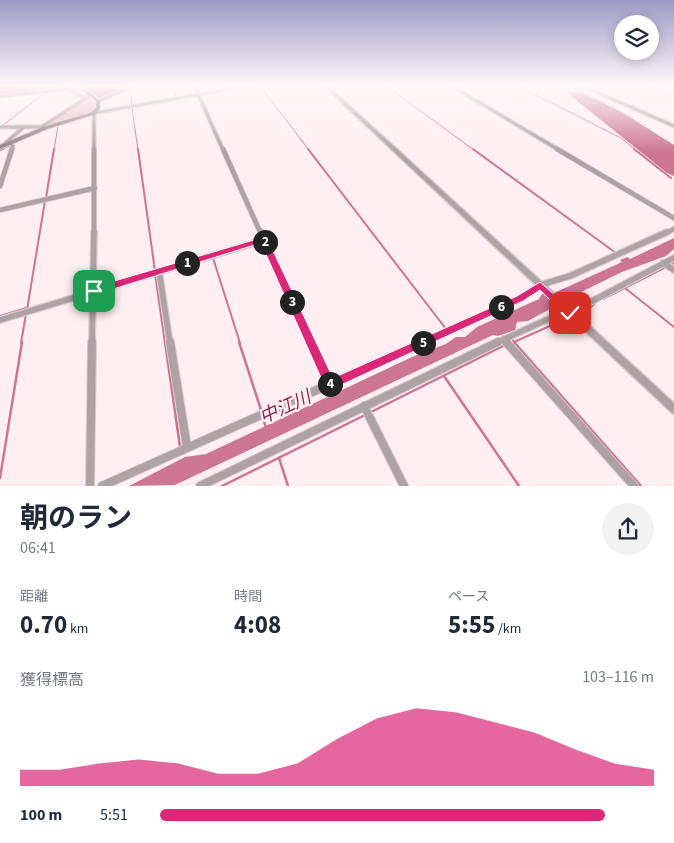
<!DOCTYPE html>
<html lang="ja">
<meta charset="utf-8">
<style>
:root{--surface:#fff;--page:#f2f2f3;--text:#1f2937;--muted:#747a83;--accent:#db2777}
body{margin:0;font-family:"Source Sans 3","Noto Sans JP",sans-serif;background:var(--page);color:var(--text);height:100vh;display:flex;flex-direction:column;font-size:19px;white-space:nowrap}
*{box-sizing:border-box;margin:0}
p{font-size:16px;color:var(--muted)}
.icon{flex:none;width:28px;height:28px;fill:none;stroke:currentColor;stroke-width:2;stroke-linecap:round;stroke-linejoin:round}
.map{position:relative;height:486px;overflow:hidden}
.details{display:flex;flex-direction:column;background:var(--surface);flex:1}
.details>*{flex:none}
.controls{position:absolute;left:614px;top:15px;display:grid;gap:10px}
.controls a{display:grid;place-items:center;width:45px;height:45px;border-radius:50%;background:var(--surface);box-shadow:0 2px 12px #0003;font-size:25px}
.pin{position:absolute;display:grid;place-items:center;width:42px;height:42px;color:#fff;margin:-21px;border-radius:10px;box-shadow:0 2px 8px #0006}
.km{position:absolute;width:25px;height:25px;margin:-12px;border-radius:50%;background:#222;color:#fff;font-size:14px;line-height:25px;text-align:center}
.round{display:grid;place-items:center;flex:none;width:52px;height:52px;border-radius:26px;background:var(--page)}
.overview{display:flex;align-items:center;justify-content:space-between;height:85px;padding:0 20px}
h1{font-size:28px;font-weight:700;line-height:38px}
.figures{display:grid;grid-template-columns:repeat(3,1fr);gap:8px;height:85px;padding:5px 20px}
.figures div{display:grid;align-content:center}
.figures b{font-size:25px;font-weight:700}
.figures small{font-size:14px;font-weight:400}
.figures p{font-size:14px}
.chart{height:140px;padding:10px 20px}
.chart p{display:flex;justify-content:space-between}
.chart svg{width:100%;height:90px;margin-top:5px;fill:var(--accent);opacity:.7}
ul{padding:0 20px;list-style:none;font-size:16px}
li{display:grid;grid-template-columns:80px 60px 1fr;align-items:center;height:38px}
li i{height:12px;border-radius:6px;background:var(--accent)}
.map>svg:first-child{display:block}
.green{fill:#f7b5c8}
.water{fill:#cc7693}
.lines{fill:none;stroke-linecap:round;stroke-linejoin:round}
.stream-far2{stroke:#cc7693;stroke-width:1}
.stream-far1{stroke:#cc7693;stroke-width:2}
.stream{stroke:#cc7693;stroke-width:2.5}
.minor-far3-casing{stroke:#dacace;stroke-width:5}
.minor-far2-casing{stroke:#dacace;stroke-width:6}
.minor-far1-casing{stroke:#dacace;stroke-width:8}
.minor-casing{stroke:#dacace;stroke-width:10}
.tertiary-casing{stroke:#dacace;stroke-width:3}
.secondary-casing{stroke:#dacace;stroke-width:2}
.minor-far3{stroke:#aea2a5;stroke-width:3}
.minor-far2{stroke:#aea2a5;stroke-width:4.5}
.minor-far1{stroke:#aea2a5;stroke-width:5.5}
.minor{stroke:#aea2a5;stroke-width:8}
.tertiary{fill:#aea2a5;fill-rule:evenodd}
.secondary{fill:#8c7b80;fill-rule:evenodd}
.route{fill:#db2777;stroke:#fff}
.labels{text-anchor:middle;stroke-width:4.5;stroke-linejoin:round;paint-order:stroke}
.near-water-label{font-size:18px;font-style:italic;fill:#8f2953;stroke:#ffeef2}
</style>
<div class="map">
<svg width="674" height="486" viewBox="0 0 674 486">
<rect width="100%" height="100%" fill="#ffeef2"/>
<!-- green -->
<polygon class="green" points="89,97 93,101 95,109 86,114 47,125"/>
<!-- water -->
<g class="water">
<polygon points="4,85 79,85 0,94 0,86"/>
<polygon points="85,85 133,85 99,98 86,88"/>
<polygon points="566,92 582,92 625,114 674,145 674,176 667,173"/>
<polygon points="674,238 674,249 666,256 622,272 583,291 528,321 517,322 515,330 498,336 493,335 175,485 129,486 185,457 206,454 412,357 446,344 456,337 465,337 477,327 539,299 542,294 554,293 622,262 620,260 627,257 630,259"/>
</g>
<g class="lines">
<!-- stream-far2 -->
<g class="stream-far2">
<polyline points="216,85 219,90"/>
<polyline points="385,85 474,150"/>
<polyline points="516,85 621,138 636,150"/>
<polyline points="646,85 674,96"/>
<polyline points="260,86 309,150"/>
<polyline points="72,90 76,90 85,97"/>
<polyline points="174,90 176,98 178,97"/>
<polyline points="131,96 132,105"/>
<polyline points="134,105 163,100"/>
<polyline points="132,108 138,150"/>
<polyline points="103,110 128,106"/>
<polyline points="2,126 46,92"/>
<polyline points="0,150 10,146"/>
<polyline points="54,150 58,126"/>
</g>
<!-- stream-far1 -->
<g class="stream-far1">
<polyline points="138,149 155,271"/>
<polyline points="308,149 446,329"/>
<polyline points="473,149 616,253"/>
<polyline points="634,149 671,178"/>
<polyline points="0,150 3,149"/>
<polyline points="46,198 54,149"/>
<polyline points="213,258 240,343"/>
<polyline points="669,266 674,263"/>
<polyline points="155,274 165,343"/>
<polyline points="625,288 674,327"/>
<polyline points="603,299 666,267"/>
<polyline points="27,310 45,201"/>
<polyline points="0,316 26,308"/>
<polyline points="580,318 596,302"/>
<polyline points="511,338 515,343"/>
<polyline points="514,342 552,325 573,322"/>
<polyline points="21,343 26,314"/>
</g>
<!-- stream -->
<g class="stream">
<polyline points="165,342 180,447"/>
<polyline points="239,342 261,410"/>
<polyline points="514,342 641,486"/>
<polyline points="444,376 519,486"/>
<polyline points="371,412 505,345"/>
<polyline points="263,418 266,428"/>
<polyline points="279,458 288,486"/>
<polyline points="0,478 22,342"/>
<polyline points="222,486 365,415"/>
</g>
<defs>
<g id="minor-far3">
<polyline points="194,85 223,150"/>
<polyline points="238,85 240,88"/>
<polyline points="450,85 559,150"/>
<polyline points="580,85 674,126"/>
<polyline points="0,96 69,89 84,98"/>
<polyline points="98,101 135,85"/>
<polyline points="94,113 94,150"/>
<polyline points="43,126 91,95"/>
<polyline points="0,127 44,127"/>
<polyline points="10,143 13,146 12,150"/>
<polyline points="1,147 24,127"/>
</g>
<g id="minor-far2">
<polyline points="223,149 261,234"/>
<polyline points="557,149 674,218"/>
<polyline points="0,186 12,149"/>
<polyline points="0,210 95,188"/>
<polyline points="94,234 94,149"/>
<polyline points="664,234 674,229"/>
</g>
<g id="minor-far1">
<polyline points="261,232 311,343"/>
<polyline points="663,263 674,270"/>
<polyline points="159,271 170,343"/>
<polyline points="0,320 264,240"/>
<polyline points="504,339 508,343"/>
<polyline points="92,343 94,232"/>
<polyline points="422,343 520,299 540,285 570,276 667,232"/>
<polyline points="496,343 546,320 560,318 674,258"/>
</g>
<g id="minor">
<polyline points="170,342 187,447"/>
<polyline points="310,342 330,385"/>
<polyline points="506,342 634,486"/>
<polyline points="364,406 404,486"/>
<polyline points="90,486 92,342"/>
<polyline points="102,486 424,342"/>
<polyline points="200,486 498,342"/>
</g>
<g id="tertiary">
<polygon points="247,85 257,85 94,114 92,113 94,112"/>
<polygon points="327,85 674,403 674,414 671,412 323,85"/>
</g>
<polygon id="secondary" points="79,85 83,85 86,90 100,101 100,108 96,114 47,129 0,149 0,145 43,127 92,112 96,108 96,101 84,92"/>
</defs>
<!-- minor-far3 casing -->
<use href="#minor-far3" class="minor-far3-casing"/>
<!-- minor-far2 casing -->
<use href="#minor-far2" class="minor-far2-casing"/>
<!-- minor-far1 casing -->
<use href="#minor-far1" class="minor-far1-casing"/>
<!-- minor casing -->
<use href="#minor" class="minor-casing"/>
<!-- tertiary casing -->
<use href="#tertiary" class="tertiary-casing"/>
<!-- secondary casing -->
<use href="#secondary" class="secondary-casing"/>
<!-- minor-far3 -->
<use href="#minor-far3" class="minor-far3"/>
<!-- minor-far2 -->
<use href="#minor-far2" class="minor-far2"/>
<!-- minor-far1 -->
<use href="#minor-far1" class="minor-far1"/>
<!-- minor -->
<use href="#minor" class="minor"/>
<!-- tertiary -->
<use href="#tertiary" class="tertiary"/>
<!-- secondary -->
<use href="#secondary" class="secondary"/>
</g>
<!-- sky -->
<linearGradient id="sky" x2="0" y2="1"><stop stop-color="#9d9bc6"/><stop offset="0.56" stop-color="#fff7f9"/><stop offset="1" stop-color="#fff7f9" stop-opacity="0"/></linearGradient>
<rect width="674" height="153" fill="url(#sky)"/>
<!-- route -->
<polygon class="route" points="264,237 268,240 333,378 517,296 540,282 575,313 574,316 567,316 540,290 523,301 330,390 326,389 261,243 94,295 89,291 94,287"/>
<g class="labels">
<!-- near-water labels -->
<g class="near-water-label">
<text transform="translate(285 407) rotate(-25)" y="6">中江川</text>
</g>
</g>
</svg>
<div class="controls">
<a><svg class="icon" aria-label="layers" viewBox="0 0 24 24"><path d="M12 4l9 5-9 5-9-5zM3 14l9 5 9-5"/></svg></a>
</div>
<div class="pin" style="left:94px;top:291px;background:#1e9e55"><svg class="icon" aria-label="arrive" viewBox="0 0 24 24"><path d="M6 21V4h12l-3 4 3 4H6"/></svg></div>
<div class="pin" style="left:570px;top:313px;background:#d93025"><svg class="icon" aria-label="check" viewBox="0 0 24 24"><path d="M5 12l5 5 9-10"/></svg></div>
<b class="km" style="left:187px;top:263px">1</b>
<b class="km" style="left:265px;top:242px">2</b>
<b class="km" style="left:292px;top:302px">3</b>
<b class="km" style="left:330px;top:384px">4</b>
<b class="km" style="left:423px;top:343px">5</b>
<b class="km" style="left:501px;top:307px">6</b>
</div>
<section class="details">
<div class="overview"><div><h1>朝のラン</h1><p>06:41</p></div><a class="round"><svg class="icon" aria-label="share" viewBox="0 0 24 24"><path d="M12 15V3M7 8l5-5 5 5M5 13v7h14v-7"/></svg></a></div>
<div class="figures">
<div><p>距離</p><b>0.70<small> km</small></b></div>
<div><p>時間</p><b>4:08</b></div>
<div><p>ペース</p><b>5:55<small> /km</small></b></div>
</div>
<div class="chart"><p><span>獲得標高</span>103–116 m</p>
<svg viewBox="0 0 160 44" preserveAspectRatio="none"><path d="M0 44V36L10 36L20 33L30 31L40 33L50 38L60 38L70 33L80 21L90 11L100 6L110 8L120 13L130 18L140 26L150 33L160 36V44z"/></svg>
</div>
<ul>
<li><b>100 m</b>5:51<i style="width:90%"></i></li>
</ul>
</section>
